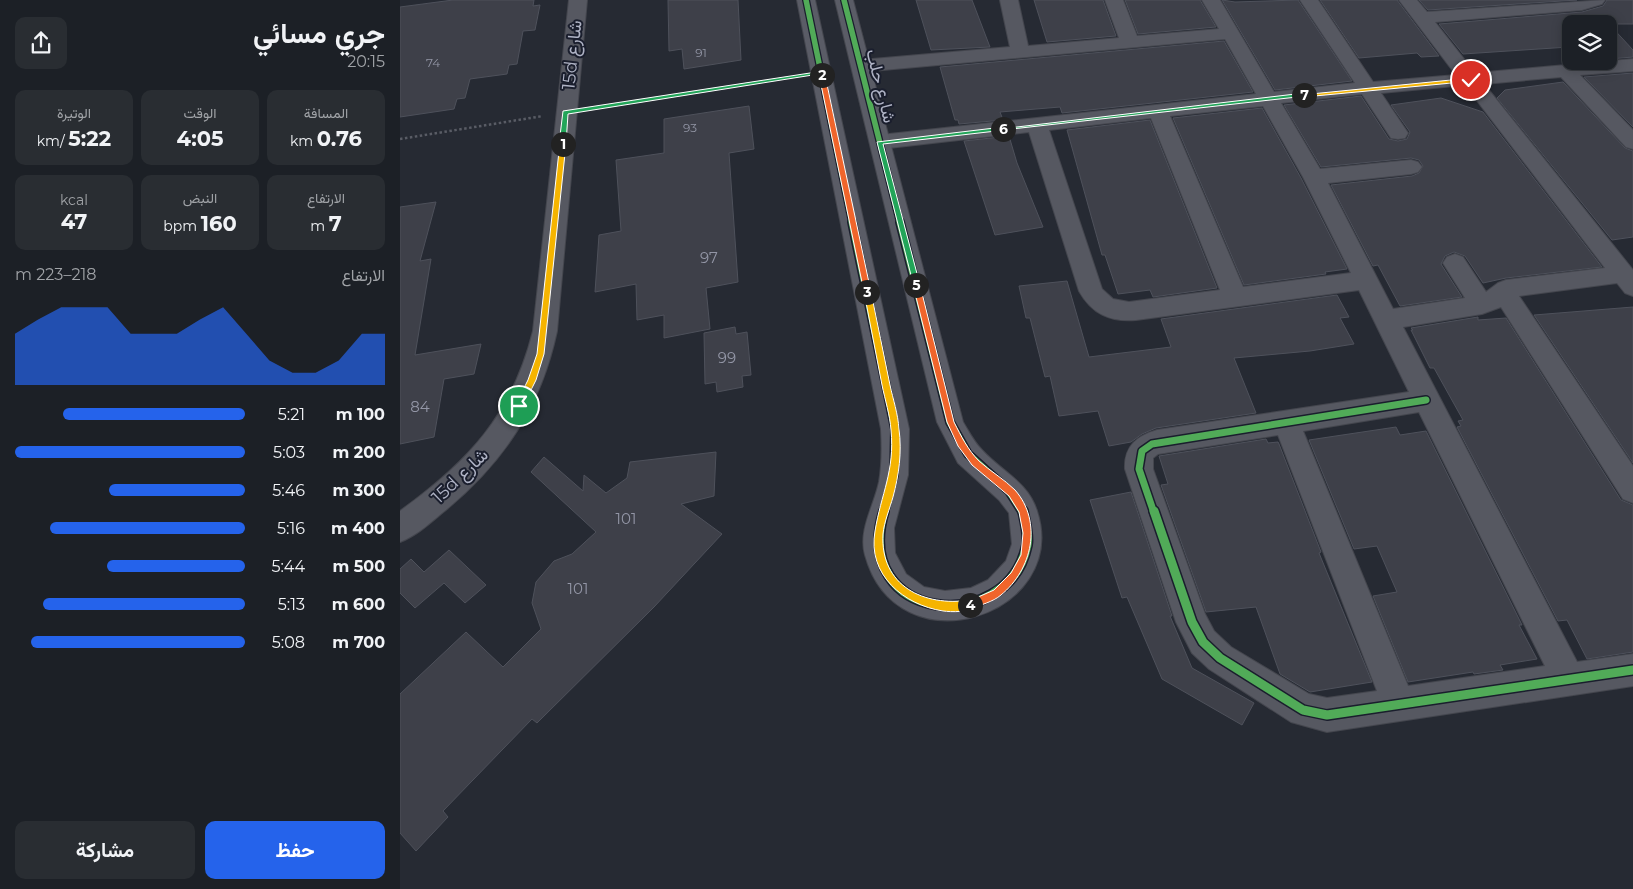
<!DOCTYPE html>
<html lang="ar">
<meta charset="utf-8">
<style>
:root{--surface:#1c2026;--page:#292d32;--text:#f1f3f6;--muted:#a0a3a7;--line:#3a3e43;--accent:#2563eb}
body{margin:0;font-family:Montserrat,Vazirmatn,sans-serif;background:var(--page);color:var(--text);direction:rtl;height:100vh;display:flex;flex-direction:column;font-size:19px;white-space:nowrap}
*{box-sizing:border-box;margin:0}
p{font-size:16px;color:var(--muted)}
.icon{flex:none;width:28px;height:28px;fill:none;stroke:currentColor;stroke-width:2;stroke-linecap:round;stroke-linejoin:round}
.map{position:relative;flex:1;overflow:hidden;direction:ltr}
.side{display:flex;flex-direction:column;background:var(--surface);width:400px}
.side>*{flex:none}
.buttons{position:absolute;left:1162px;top:15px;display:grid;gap:10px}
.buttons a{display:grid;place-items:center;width:55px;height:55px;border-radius:10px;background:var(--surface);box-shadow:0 2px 12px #0003,0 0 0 1px var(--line);font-size:25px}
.pin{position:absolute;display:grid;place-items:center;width:42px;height:42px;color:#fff;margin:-21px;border:2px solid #fff;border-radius:50%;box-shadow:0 1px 5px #0007}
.km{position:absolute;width:25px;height:25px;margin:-12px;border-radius:50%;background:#222;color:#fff;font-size:14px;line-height:25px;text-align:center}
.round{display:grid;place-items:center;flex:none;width:52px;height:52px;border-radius:10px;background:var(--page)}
.headline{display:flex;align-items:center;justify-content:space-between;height:85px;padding:0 15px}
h1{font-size:28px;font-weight:700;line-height:38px}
.figures{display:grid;grid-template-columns:repeat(3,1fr);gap:8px;height:85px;padding:5px 15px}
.figures div{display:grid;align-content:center;border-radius:10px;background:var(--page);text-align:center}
.figures b{font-size:21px;font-weight:700}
.figures small{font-size:14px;font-weight:400}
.figures p{font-size:14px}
.chart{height:140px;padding:10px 15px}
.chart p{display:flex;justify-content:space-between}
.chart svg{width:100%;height:90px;margin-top:5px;fill:var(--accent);opacity:.7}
.button{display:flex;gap:10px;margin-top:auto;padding:10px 15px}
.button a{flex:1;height:58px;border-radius:10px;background:var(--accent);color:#fff;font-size:20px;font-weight:700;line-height:58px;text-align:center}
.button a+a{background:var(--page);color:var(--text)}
ul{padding:0 15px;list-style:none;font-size:16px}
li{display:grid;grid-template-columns:80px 60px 1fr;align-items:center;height:38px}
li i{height:12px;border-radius:6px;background:var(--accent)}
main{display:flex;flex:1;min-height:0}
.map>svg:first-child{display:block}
.building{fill:#3e4049;stroke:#4e515b}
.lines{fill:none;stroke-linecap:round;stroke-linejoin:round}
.street-casing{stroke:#44464e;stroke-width:2}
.secondary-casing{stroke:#44464e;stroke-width:2}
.path{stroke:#595c65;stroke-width:2.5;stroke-dasharray:2.5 2.5;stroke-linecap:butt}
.street{fill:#565861;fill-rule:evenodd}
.secondary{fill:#5a5c66;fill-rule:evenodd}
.cycleway-far2-casing{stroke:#1a1e2d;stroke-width:8}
.cycleway-far1-casing{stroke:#1a1e2d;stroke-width:10}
.cycleway-casing{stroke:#1a1e2d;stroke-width:12}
.cycleway-far2{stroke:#51ab58;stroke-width:5.5}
.cycleway-far1{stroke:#51ab58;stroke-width:7}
.cycleway{stroke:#51ab58;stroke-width:9}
.split-1{fill:#f5b400;stroke:#fff}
.split-2{fill:#22a559;stroke:#fff}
.split-3{fill:#f0652b;stroke:#fff}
.split-4{fill:#f5b400;stroke:#fff}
.split-5{fill:#f0652b;stroke:#fff}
.split-6{fill:#22a559;stroke:#fff}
.split-7{fill:#22a559;stroke:#fff}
.split-8{fill:#f5b400;stroke:#fff}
.labels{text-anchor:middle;stroke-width:4;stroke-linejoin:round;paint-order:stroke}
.far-number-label{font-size:12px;fill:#9396a6}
.number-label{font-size:15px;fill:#9396a6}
.street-label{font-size:18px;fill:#afb3c5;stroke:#1a1e2d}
</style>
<main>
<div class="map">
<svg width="1233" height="889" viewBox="0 0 1233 889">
<rect width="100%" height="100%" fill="#262a33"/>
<!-- building -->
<g class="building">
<polygon points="53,0 134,0 133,6 140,5 135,30 123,31 117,64 109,65 107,74 70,79 65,98 57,99 54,109 0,117 0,7"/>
<polygon points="268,0 338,0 341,60 284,69 282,49 269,51"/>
<polygon points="516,0 572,0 590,47 531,50"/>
<polygon points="634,0 703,0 716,36 647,42"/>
<polygon points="725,0 800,0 816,27 738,34"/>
<polygon points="822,0 835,2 898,0 952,81 875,90"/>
<polygon points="920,0 997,0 1039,56 1021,57 1017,53 959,58"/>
<polygon points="1019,0 1177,0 1028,10"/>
<polygon points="1207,0 1233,0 1233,24 1171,24 1171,61 1186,61 1170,63 1169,47 1063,54 1039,24 1182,12 1203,6"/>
<polygon points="1209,24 1233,50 1233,57 1209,59"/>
<polygon points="824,41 853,92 662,113 660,107 600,112 603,120 559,124 558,120 555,120 540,67"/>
<polygon points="1233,73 1233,127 1184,77"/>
<polygon points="1163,82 1225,148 1233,151 1233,237 1212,240 1097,98 1105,90"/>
<polygon points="961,96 989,139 998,141 1007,139 1010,132 991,105 1041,98 1083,112 1202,267 1106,278 1083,283 1065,256 1054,252 1045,256 1041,264 1062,297 1000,306 978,265 973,266 931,185 1012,176 1019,173 1023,166 1019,160 1011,158 921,167 884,105"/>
<polygon points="349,106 354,149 329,153 338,282 306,288 310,329 264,338 264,315 237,320 236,284 195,292 199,235 221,231 216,160 264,153 264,119"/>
<polygon points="862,108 901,178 947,269 925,272 926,274 844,285 773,118"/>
<polygon points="750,120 817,288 753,297 750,290 718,294 705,255 702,255 667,130"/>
<polygon points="609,136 617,163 643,227 595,235 564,141"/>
<polygon points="36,202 20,261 31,259 15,355 81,344 74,374 44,379 34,437 0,444 0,207"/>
<polygon points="667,281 689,357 771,347 761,319 937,295 949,317 940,318 954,344 910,351 834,358 856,413 756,428 742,434 731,442 709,446 698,411 659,416 650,376 645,377 630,318 626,318 619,286"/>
<polygon points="1233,307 1233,463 1134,315"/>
<polygon points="1078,317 1078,320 1106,318 1221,500 1233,505 1233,652 1187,659 1167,620 1158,621 1057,427 1061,426 1058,421 1063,420 1034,368 1030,368 1011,330 1013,330 1011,328"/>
<polygon points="335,327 336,334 347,332 351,375 342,376 343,387 317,392 316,382 305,384 304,333"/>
<polygon points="996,427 1000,435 1026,431 1122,625 1119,625 1137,659 1100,665 1103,670 1074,674 1073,672 1008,682 973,596 997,592 977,546 954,549 909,440"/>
<polygon points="866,439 868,443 878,442 879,444 921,552 919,553 972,682 910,692 880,674 856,607 806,612 761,485 768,484 759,456"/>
<polygon points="316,452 314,496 281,504 322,534 254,607 137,723 132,719 43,811 48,817 16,851 0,833 0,694 66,632 103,667 141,629 132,603 136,582 154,561 172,554 196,532 131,472 144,457 183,491 184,475 206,493 227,478 230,462"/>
<polygon points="731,492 772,616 770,616 792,668 854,703 842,725 762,679 727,597 722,598 690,500"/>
<polygon points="49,550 86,585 65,603 44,583 15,608 0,593 0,569 11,559 24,572"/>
</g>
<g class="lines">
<defs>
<g id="street">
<path d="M169,0H187L157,331C141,406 105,460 47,509C32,521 18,535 0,542V511C69,461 112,415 133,331Z"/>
<path d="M600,0H618L628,46L719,38L705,0H723L737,36L819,29L802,0H820L874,92L955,83L900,0H918L973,82L1056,75L999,0H1017L1027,12L1205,0L1202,4L1182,10L1035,22L1075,73L1233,59V71L1180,75L1233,130V149L1226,147L1161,77L1084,84L1233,270V296L1225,293L1217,283L1119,296L1233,466V503L1223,499L1101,307L1082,314L1003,327L1177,662L1233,654V686L927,732L891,722L809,669L792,653L776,622L725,469C724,446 737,436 757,430L1009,392L959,290L736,320C710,322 692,314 679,291L629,132L480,149L473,147L470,142L473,137L480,135L856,94L825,39L461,72L454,70L452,66L454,62L461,60L610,47ZM1065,85L1205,268L1106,280L1098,283L1086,292L1063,257L1055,254L1047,257L1043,263L1065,298L993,309L928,183L1011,174L1018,172L1022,167L1018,162L1011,160L920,169L881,103L962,94L991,138L998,139L1005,138L1008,133L981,93ZM863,106L903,177L951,273L843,287L770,116ZM751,118L820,290L729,302L713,299L702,289L649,130ZM1019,412L1145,666L1008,686L903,431ZM878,435L977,691L927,698L909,694L831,647L814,631L805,614L753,469V458L758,454Z"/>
</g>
<path id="secondary" d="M397,0H415L509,429L508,475L494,528L495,553L506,574L524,587L545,591L571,588L588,580L606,561L612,544L609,513L599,500L558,463L537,422L435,0H453L563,422C569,432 574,442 582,450C601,471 628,482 637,511C671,616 497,672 465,555C458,530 474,506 479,482C482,465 482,447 481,429Z"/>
</defs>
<!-- street casing -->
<use href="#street" class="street-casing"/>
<!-- secondary casing -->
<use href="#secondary" class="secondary-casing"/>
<!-- path -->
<g class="path">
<polyline points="191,109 397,76"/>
<polyline points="0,139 143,116"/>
</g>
<!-- street -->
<use href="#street" class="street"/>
<!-- secondary -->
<use href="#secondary" class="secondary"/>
<defs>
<g id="cycleway-far2">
<polyline points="406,0 452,223"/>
<polyline points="444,0 500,223"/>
</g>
<g id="cycleway-far1">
<polyline points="452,222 495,429 494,475 484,513"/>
<polyline points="500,222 550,422 568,454 609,491 623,513"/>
<polyline points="754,513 739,469 742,451 752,444 1026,400"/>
</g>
<g id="cycleway">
<path d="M484,511C450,622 608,638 627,545C629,536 625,521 623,511"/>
<polyline points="754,511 792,622 803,642 820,658 903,710 927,715 1233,670"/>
</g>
</defs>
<!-- cycleway-far2 casing -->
<use href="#cycleway-far2" class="cycleway-far2-casing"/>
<!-- cycleway-far1 casing -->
<use href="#cycleway-far1" class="cycleway-far1-casing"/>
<!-- cycleway casing -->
<use href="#cycleway" class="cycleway-casing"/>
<!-- cycleway-far2 -->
<use href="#cycleway-far2" class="cycleway-far2"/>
<!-- cycleway-far1 -->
<use href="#cycleway-far1" class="cycleway-far1"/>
<!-- cycleway -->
<use href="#cycleway" class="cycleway"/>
</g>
<!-- split-1 -->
<polygon class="split-1" points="160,142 166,144 144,354 136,380 122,408 119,409 115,406 128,380 137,354"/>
<!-- split-2 -->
<polygon class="split-2" points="423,71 425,75 422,77 419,74 168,114 166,144 163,146 159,144 163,111"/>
<!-- split-3 -->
<polygon class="split-3" points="422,73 425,75 471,292 467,294 464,292 419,75"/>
<!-- split-4 -->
<path class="split-4" d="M467,289L471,292C477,323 484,354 490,385C493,399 498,414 499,429C502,452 499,475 493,497C490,508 484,522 483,534C480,586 524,607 570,600L575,605C570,613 551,612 543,611C504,605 467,575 475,531C481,494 495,471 491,430C490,415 485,400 482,385C476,354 470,323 464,292Z"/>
<!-- split-5 -->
<path class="split-5" d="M516,282L520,285L554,422C561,436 568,450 579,461C590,471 604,479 615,490C643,522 632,570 601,595C593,602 580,605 570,609L565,605L567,602L594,590L611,573L621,555L623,533L619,512L609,496L572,465L558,446L547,422L513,285Z"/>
<!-- split-6 -->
<polygon class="split-6" points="603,127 605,130 483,144 520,285 514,287 477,142"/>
<!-- split-7 -->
<polygon class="split-7" points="904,93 906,96 603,130 600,129"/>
<!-- split-8 -->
<polygon class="split-8" points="1071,78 1073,81 904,97 901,95"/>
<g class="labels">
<!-- far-number labels -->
<g class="far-number-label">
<text x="301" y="57">91</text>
<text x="33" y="67">74</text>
<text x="290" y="132">93</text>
</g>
<!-- number labels -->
<g class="number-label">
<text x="309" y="263">97</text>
<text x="327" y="363">99</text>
<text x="20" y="412">84</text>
<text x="226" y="524">101</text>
<text x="178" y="594">101</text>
</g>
<!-- street labels -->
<g class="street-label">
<text transform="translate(172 55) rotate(-84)" y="6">15d شارع</text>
<text transform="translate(481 86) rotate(76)" y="6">شارع حلب</text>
<text transform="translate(60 476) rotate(-44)" y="6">15d شارع</text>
</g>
</g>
</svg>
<div class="buttons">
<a><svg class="icon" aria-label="layers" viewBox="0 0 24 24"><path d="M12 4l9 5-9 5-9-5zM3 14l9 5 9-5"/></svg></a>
</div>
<div class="pin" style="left:119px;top:406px;background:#1e9e55"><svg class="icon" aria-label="arrive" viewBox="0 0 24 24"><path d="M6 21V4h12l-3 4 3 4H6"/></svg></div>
<div class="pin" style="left:1071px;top:80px;background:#d93025"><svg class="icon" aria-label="check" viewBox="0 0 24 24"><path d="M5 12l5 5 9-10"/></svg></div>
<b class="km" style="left:163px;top:144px">1</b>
<b class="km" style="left:422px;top:75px">2</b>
<b class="km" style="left:467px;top:292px">3</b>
<b class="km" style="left:570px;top:605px">4</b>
<b class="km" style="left:516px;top:285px">5</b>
<b class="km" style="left:603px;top:129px">6</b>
<b class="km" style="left:904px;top:95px">7</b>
</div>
<section class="side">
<div class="headline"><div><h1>جري مسائي</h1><p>20:15</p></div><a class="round"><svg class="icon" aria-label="share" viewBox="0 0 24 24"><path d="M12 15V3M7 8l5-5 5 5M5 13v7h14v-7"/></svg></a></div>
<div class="figures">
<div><p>المسافة</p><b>0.76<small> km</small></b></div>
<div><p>الوقت</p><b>4:05</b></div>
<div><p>الوتيرة</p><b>5:22<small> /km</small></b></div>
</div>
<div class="figures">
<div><p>الارتفاع</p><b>7<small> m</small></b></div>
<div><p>النبض</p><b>160<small> bpm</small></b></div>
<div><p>kcal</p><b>47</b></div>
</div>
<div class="chart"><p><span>الارتفاع</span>218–223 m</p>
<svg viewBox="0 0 160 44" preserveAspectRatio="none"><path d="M0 44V19L10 12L20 6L30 6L40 6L50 19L60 19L70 19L80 12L90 6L100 19L110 32L120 38L130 38L140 32L150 19L160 19V44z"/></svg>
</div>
<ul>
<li><b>100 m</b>5:21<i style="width:79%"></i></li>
<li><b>200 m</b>5:03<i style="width:100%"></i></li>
<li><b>300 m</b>5:46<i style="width:59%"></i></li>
<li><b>400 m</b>5:16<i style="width:85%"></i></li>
<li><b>500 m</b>5:44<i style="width:60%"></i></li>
<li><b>600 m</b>5:13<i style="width:88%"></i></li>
<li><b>700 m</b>5:08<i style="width:93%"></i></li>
</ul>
<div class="button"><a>حفظ</a><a>مشاركة</a></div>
</section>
</main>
